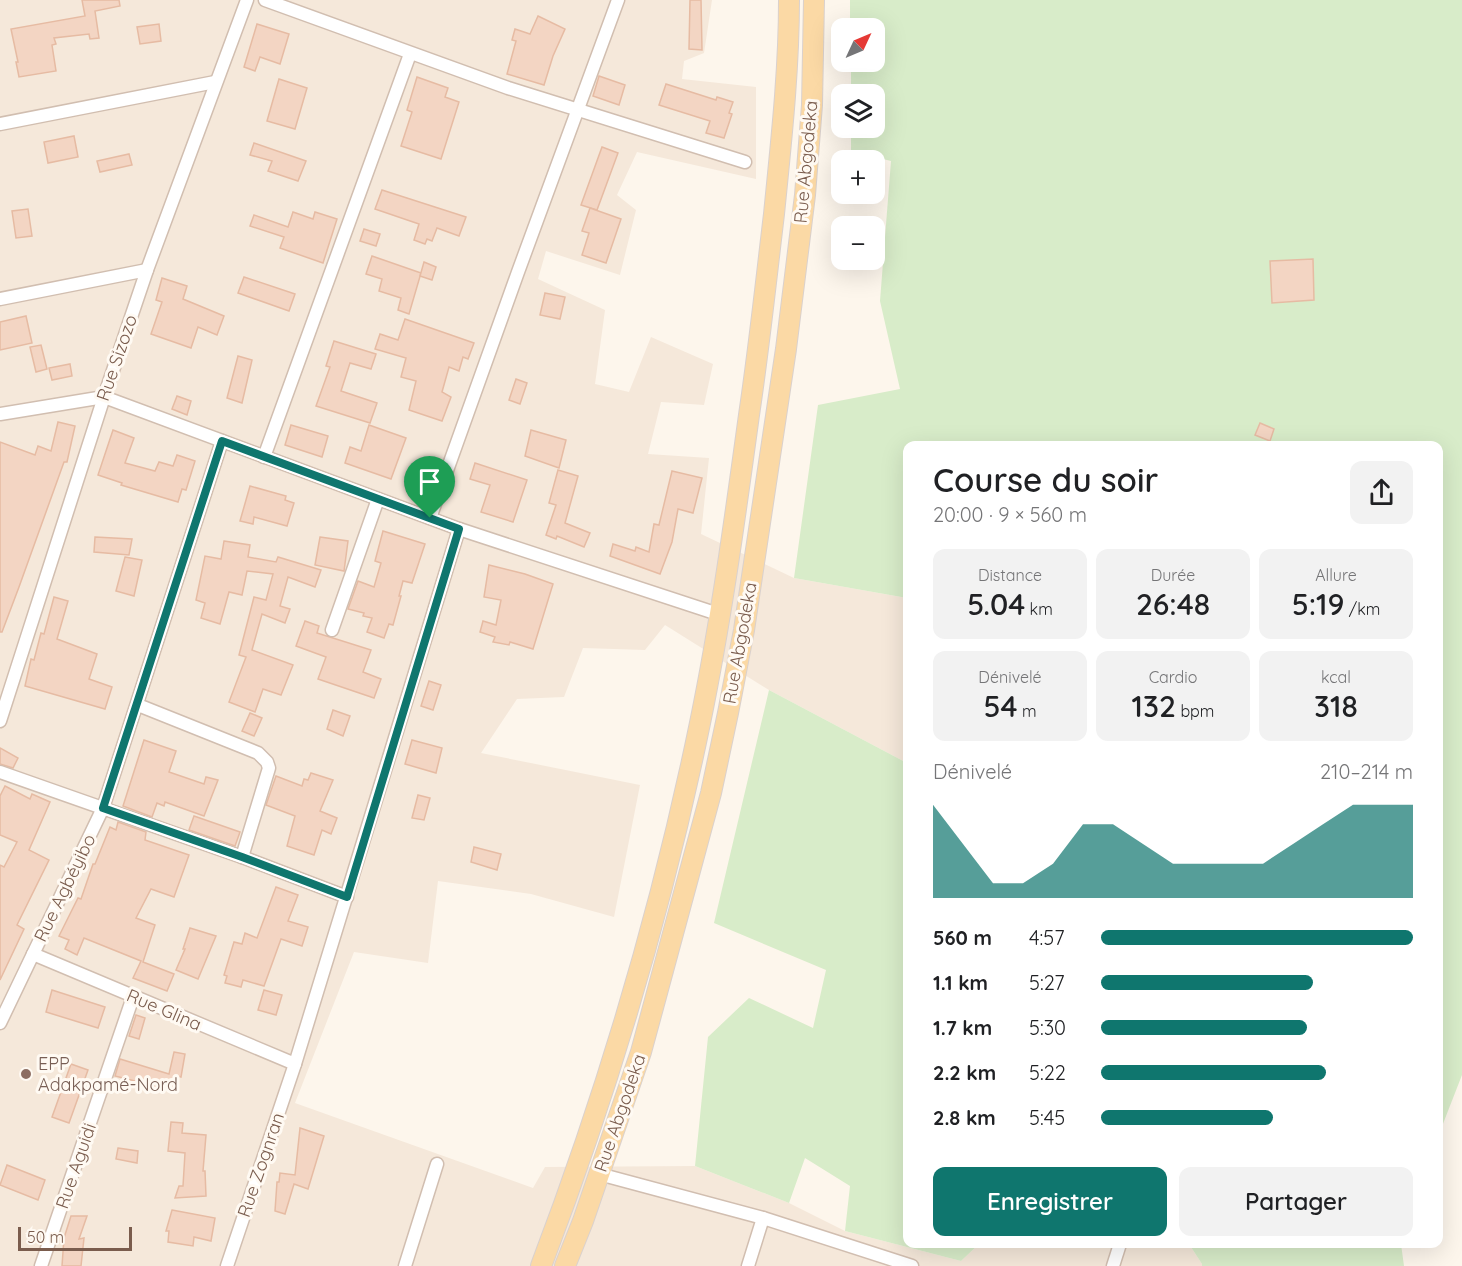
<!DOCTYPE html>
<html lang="fr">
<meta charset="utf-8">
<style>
:root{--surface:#fff;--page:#f2f2f2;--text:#202124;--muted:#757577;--accent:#0f766e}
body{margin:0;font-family:Quicksand,sans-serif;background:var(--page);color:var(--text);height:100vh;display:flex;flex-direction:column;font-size:22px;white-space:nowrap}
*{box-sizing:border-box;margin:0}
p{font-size:20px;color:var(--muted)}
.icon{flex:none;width:33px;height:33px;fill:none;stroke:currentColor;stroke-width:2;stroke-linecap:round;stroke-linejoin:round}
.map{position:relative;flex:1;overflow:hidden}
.panel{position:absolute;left:903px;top:441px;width:540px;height:807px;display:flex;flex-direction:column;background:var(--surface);border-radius:12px;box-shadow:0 6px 24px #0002}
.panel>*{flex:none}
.needle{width:39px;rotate:46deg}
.controls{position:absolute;left:831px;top:18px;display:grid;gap:12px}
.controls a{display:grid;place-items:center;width:54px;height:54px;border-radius:12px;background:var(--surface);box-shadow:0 6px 24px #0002;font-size:30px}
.scale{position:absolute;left:18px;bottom:15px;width:114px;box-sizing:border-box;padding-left:6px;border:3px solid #7a5c4d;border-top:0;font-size:16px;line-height:21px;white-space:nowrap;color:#7a5c4d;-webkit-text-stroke:4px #fffaf3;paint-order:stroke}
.pin{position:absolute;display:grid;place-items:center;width:51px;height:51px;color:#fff;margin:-62px -26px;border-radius:50% 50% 50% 0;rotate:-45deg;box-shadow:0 0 6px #0007}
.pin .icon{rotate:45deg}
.round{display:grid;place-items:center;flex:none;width:63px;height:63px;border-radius:12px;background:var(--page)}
.summary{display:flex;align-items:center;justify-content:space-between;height:102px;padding:0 30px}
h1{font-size:33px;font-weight:600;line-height:45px}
.figures{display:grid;grid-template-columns:repeat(3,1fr);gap:9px;height:102px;padding:6px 30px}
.figures div{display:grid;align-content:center;border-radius:12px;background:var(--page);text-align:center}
.figures b{font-size:30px;font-weight:600}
.figures small{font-size:16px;font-weight:400}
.figures p{font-size:16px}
.chart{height:168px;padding:12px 30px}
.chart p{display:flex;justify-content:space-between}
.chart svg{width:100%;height:108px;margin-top:6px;fill:var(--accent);opacity:.7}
.action{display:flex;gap:12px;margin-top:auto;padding:12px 30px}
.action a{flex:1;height:69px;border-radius:12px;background:var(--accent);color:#fff;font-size:24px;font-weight:600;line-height:69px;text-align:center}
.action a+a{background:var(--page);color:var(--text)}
ul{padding:0 30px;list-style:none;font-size:20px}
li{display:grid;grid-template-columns:96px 72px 1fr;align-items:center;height:45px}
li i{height:15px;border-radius:8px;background:var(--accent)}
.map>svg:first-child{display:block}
.residential{fill:#f5e8da}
.green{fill:#d8ecc9}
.building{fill:#f3d5c3;stroke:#e6bba3;stroke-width:1.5}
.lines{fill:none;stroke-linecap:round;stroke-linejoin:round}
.street-casing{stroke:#d1beb0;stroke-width:15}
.primary-casing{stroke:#dad1cd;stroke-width:22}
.street{stroke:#fff;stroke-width:12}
.primary{stroke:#fbd9a5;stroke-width:20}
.route-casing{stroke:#fff;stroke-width:12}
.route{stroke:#0f766e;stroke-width:8}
.education-dot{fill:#8d6e63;stroke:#fffaf3;stroke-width:2}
.labels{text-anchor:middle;stroke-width:6;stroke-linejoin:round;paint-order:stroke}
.street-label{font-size:18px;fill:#7a5c4d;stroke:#fffaf3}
.education-label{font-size:18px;fill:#785e54;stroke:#fffaf3;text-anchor:start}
</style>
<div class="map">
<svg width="1462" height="1266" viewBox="0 0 1462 1266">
<rect width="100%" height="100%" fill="#fdf6ec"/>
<!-- residential -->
<polygon class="residential" points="0,0 712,0 704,53 684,61 682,79 756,87 756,179 637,152 617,195 636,210 620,275 546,251 538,279 605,310 595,384 629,392 651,337 713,364 704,405 661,402 648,454 709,458 701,534 794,578 907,598 907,763 769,690 665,625 645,650 583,648 564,697 517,699 481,753 640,785 614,917 531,894 438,881 428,963 354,952 295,1103 533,1188 545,1167 695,1166 789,1203 845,1231 961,1261 979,1244 1189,1244 1202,1264 1202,1266 0,1266"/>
<!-- green -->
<g class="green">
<polygon points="850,0 1462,0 1462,1075 1439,1134 1438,446 908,446 907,598 794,578 818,405 900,389 880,301 891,161 851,151 851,128 874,128 874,94 851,94 851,62 874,62 874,28 850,28"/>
<polygon points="769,690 907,763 908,1244 979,1244 961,1261 845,1231 850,1186 805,1158 789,1203 695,1166 708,1037 749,998 813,1028 826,970 714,923"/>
<polygon points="1189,1244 1401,1244 1404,1266 1202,1266 1202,1264"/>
</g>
<!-- building -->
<g class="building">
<polygon points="82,0 119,0 120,6 95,11 99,38 90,39 89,34 54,38 56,44 52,45 56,71 19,77 16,62 18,62 11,29 85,16"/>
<polygon points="690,0 701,0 702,50 689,49"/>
<polygon points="538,16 565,29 553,56 544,85 507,74 516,41 512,40 515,29 530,34"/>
<polygon points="159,24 161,41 140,44 137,27"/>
<polygon points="257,24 289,34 280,64 260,57 255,71 244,67"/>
<polygon points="599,76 625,85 619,105 593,96"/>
<polygon points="417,77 448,88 445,97 459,102 441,159 401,146 412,112 407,110"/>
<polygon points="279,79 307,88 295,129 267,121"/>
<polygon points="666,84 716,100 717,97 733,102 729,113 732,114 724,138 706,133 710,121 659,105"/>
<polygon points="74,136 78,157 48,163 44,142"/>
<polygon points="254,143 306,161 298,181 268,171 272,161 250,155"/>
<polygon points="602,147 618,153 597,210 581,205"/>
<polygon points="129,154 132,165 100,172 97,161"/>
<polygon points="382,190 466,217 459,236 437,228 432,241 427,239 425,244 414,240 419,224 375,209"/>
<polygon points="590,208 621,219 606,263 582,255 589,233 582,231"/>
<polygon points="28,209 32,236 16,238 12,211"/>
<polygon points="293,212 313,219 315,212 337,219 323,263 280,248 284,237 250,226 254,215 288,227"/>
<polygon points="364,229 380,234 376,246 360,241"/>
<polygon points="372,256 421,273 409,314 398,310 401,298 379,291 382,279 366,274"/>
<polygon points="1313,259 1314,300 1272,303 1270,261"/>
<polygon points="424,262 436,267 432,280 420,276"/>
<polygon points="244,277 295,294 289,311 238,293"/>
<polygon points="162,278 187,286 183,299 224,316 217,335 198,327 191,348 151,334 162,302 156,300"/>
<polygon points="545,293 565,297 560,319 540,315"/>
<polygon points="26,316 32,343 0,350 0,322"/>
<polygon points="405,319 474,343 468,359 463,357 459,371 449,367 442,392 451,397 442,421 409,410 416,381 401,377 406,358 375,349 380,334 398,340"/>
<polygon points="334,341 376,354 371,369 350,363 341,391 377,403 370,423 316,406 330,367 326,366"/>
<polygon points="41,345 47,369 36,372 30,347"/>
<polygon points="238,356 252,360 242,403 227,398"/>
<polygon points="70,364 72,376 52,380 49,368"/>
<polygon points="516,379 527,383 520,404 509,400"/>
<polygon points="177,396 191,401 187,415 172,409"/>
<polygon points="58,422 75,426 67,462 64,462 19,587 2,632 0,632 0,442 35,455 38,446 51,451"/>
<polygon points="1260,423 1274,429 1270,441 1255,435"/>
<polygon points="291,425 328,436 322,457 285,445"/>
<polygon points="369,425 406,438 391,479 345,463 350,447 361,451"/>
<polygon points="113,430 134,438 125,463 155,471 159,462 173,466 177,455 195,461 186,490 182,489 178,502 121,485 122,483 98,475"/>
<polygon points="531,430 566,440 559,468 525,456"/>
<polygon points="475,463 527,480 513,522 481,512 490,485 470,479"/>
<polygon points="558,470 578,476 565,523 590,533 584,547 557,536 556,539 546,535 556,505 549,503"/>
<polygon points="672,471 702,478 693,513 678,509 672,542 660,574 610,556 613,544 635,551 636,547 649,552 654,524 659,525"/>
<polygon points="250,486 286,496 285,500 294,503 287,526 254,517 253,524 240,521"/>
<polygon points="383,531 425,544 412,583 403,581 399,596 401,596 393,625 389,624 384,638 367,632 372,618 363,616 364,613 348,609 358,581 374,587 381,563 375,561"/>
<polygon points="95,537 132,539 129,555 94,552"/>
<polygon points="320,537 348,541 344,571 315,565"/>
<polygon points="224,541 250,545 248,557 276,562 278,557 321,570 315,587 288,577 280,606 290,609 285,623 262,614 252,650 293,665 281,695 263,689 255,712 229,702 246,657 239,655 254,597 266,600 273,574 247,571 242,595 229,592 220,624 201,618 205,603 196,600 205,556 221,559"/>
<polygon points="125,557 142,560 134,596 116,591"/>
<polygon points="489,565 525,574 553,584 533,649 510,642 509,645 493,642 495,637 480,632 483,621 496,625 501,600 484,597"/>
<polygon points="54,597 68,601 57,639 97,654 89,679 112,687 105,709 25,686 31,659 34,660 41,633 44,634"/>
<polygon points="305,621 319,626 317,633 371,650 363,672 381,679 374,698 318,679 326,657 296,646"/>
<polygon points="429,681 441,685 433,710 421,706"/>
<polygon points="333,710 350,716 343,736 327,729"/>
<polygon points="250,713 262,718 254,736 242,731"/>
<polygon points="144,740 176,751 169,772 204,784 206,777 218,780 204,816 165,802 164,806 157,803 152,817 123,806"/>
<polygon points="412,740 442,748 436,773 405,764"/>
<polygon points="0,748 18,758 13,768 0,764"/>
<polygon points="311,773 333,780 320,811 337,818 331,834 322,830 314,855 287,846 295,816 266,805 276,776 302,786 304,779 308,780"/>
<polygon points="5,786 30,799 32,794 50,802 29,850 49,860 17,925 24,929 0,980 0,865 4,867 17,842 0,835 0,796"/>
<polygon points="418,795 430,798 424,820 412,818"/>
<polygon points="194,816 240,832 235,846 189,830"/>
<polygon points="118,822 146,832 145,840 189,855 174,897 151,889 136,918 155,925 143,962 174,974 167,991 133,978 141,961 84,938 77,955 65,949 69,940 59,936 78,898 81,899 93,864 95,864 110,827 116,830"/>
<polygon points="474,847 501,854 497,870 471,862"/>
<polygon points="276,887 298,895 288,921 308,927 302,946 281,939 264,986 243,980 241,987 225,983 227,976 224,975 234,942 242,944 245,933 257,938"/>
<polygon points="190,928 216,936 198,979 176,970 185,949 183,949"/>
<polygon points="52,990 105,1007 98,1028 46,1012"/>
<polygon points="264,990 282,995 276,1015 258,1010"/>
<polygon points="136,1015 145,1018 139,1039 129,1036"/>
<polygon points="174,1052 185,1054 181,1077 177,1076 175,1091 115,1076 120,1059 169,1074"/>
<polygon points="71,1064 88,1070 69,1123 52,1117"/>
<polygon points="171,1122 183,1123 182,1133 206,1135 203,1171 205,1171 206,1196 175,1198 179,1186 183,1186 185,1153 168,1151"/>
<polygon points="300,1128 324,1136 308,1189 294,1184 285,1214 275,1211 277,1182 279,1182 280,1173 295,1175"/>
<polygon points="118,1148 138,1151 137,1163 116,1159"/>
<polygon points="7,1165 45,1180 38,1200 0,1185"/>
<polygon points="172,1210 215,1218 211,1241 194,1237 193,1246 168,1242 169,1231 166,1231"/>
<polygon points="71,1216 87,1216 79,1239 84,1238 81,1266 62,1266 64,1238"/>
</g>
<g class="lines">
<defs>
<g id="street">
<polyline points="265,0 508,88 745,162"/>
<polyline points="0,124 215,82"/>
<polyline points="0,299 147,270"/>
<polyline points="0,414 104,397 459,529 721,615"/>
<polyline points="264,457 410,54"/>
<polyline points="430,518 518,272 618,0"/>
<polyline points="332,630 378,499"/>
<polyline points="138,705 258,753 267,762 269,768 242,857"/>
<polyline points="0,721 104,397 147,270 247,0"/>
<polyline points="0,772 242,857 347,897"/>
<polyline points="33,954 295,1064"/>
<polyline points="0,1023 103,808 222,441"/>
<polyline points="599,1174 763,1218 912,1266"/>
<polyline points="41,1266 133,997"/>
<polyline points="227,1266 295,1064 459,529"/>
<polyline points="405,1266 437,1164"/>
<polyline points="748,1266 763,1218"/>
<polyline points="1113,1266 1120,1244"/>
</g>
<g id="primary">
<path d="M541,1266C608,1090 662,908 700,723C721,621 735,518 749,415C759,348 766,281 774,214C781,143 789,72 789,0"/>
<polyline points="565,1266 583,1221 641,1052 711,793 728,713 744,630 786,349 805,195 812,105 814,0"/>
</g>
</defs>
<!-- street casing -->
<use href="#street" class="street-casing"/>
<!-- primary casing -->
<use href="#primary" class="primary-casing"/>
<!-- street -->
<use href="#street" class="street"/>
<!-- primary -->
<use href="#primary" class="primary"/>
</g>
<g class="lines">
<defs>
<polygon id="route" points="222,441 459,529 347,897 242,857 103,808"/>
</defs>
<!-- route casing -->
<use href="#route" class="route-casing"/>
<!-- route -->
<use href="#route" class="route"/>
</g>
<!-- markers -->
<circle class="education-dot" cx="26" cy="1074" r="6"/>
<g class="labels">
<!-- street labels -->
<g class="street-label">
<text transform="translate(806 162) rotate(-85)" y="6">Rue Abgodeka</text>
<text transform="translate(117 358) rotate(-71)" y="6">Rue Sizozo</text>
<text transform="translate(740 643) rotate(-80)" y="6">Rue Abgodeka</text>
<text transform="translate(65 888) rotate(-64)" y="6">Rue Agbéyibo</text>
<text transform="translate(164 1010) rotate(23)" y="6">Rue Glina</text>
<text transform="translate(620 1113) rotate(-71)" y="6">Rue Abgodeka</text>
<text transform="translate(261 1165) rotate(-71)" y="6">Rue Zognran</text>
<text transform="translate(76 1166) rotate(-71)" y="6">Rue Aguidi</text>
</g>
<!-- education labels -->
<g class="education-label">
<text x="38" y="1070">EPP<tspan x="38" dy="21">Adakpamé-Nord</tspan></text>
</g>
</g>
</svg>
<div class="controls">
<a><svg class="needle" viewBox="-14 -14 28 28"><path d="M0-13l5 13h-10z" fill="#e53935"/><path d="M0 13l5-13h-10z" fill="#757577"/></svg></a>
<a><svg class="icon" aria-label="layers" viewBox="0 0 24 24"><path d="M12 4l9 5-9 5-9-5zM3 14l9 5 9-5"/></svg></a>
<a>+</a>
<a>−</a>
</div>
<div class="scale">50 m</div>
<div class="pin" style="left:430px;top:518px;background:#1e9e55"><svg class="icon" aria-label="arrive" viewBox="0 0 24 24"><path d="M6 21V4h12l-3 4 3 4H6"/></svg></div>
<section class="panel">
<div class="summary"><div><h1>Course du soir</h1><p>20:00 · 9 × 560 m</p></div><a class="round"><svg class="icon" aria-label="share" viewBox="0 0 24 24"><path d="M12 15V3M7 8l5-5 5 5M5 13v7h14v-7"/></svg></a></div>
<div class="figures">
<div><p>Distance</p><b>5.04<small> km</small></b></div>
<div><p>Durée</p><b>26:48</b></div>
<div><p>Allure</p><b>5:19<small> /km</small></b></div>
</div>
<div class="figures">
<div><p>Dénivelé</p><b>54<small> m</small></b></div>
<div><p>Cardio</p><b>132<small> bpm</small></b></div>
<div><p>kcal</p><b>318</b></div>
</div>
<div class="chart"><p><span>Dénivelé</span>210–214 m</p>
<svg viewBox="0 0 160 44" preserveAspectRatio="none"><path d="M0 44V6L10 22L20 38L30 38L40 30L50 14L60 14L70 22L80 30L90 30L100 30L110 30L120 22L130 14L140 6L150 6L160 6V44z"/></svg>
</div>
<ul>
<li><b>560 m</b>4:57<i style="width:100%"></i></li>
<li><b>1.1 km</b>5:27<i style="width:68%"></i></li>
<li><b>1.7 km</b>5:30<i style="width:66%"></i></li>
<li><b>2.2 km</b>5:22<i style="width:72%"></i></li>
<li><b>2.8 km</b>5:45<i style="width:55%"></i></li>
</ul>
<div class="action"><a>Enregistrer</a><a>Partager</a></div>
</section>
</div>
